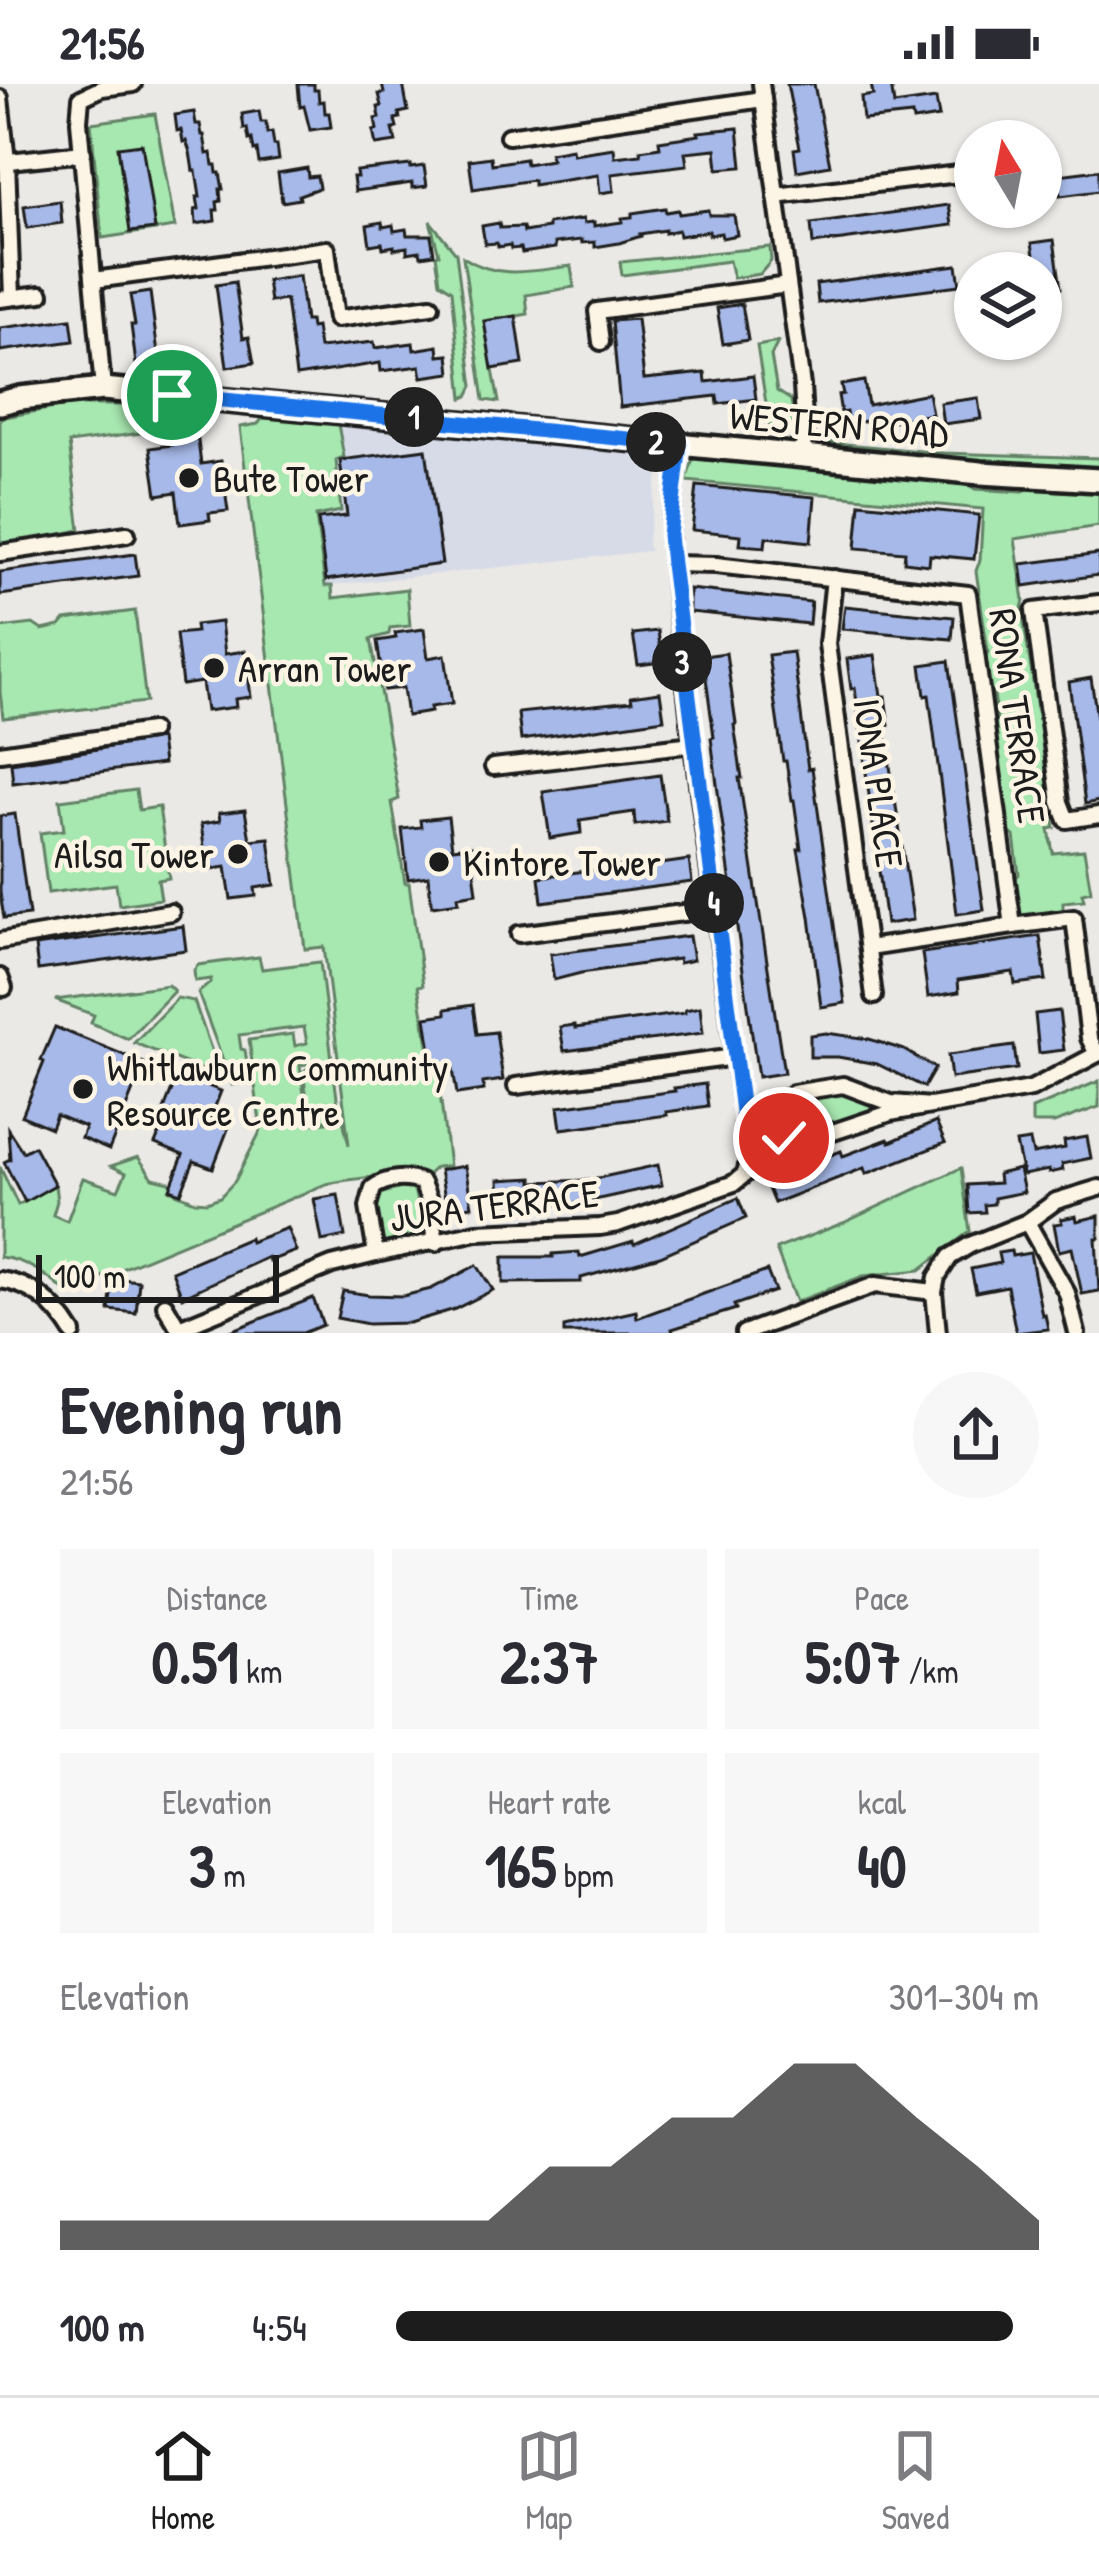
<!DOCTYPE html>
<meta charset="utf-8">
<style>
:root{--surface:#fff;--page:#f7f7f7;--text:#2b2b33;--muted:#7c7c81;--line:#e1e1e2;--accent:#1c1c1c}
body{margin:0;font-family:"Patrick Hand",sans-serif;background:var(--page);color:var(--text);height:100vh;display:flex;flex-direction:column;font-size:45px;white-space:nowrap}
*{box-sizing:border-box;margin:0}
p{font-size:39px;color:var(--muted)}
.icon{flex:none;width:66px;height:66px;fill:none;stroke:currentColor;stroke-width:2;stroke-linecap:round;stroke-linejoin:round}
.map{position:relative;height:1249px;overflow:hidden}
.panel{display:flex;flex-direction:column;background:var(--surface);flex:1}
.panel>*{flex:none}
.needle{width:78px;rotate:350deg}
.controls{position:absolute;left:954px;top:36px;display:grid;gap:24px}
.controls a{display:grid;place-items:center;width:108px;height:108px;border-radius:50%;background:var(--surface);box-shadow:0 3px 9px #0004;font-size:60px}
.scale{position:absolute;left:36px;bottom:30px;width:243px;box-sizing:border-box;padding-left:12px;border:6px solid #1c1c1c;border-top:0;font-size:33px;line-height:42px;white-space:nowrap;color:#1c1c1c;-webkit-text-stroke:9px #fcf5e5;paint-order:stroke}
.pin{position:absolute;display:grid;place-items:center;width:102px;height:102px;color:#fff;margin:-51px;border:6px solid #fff;border-radius:50%;box-shadow:0 3px 12px #0007}
.km{position:absolute;width:60px;height:60px;margin:-30px;border-radius:50%;background:#222;color:#fff;font-size:33px;line-height:60px;text-align:center}
.round{display:grid;place-items:center;flex:none;width:126px;height:126px;border-radius:63px;background:var(--page)}
.head{display:flex;align-items:center;justify-content:space-between;height:204px;padding:0 60px}
h1{font-size:66px;font-weight:800;line-height:90px}
.metrics{display:grid;grid-template-columns:repeat(3,1fr);gap:18px;height:204px;padding:12px 60px}
.metrics div{display:grid;align-content:center;border-radius:0px;background:var(--page);text-align:center}
.metrics b{font-size:60px;font-weight:800}
.metrics small{font-size:33px;font-weight:400}
.metrics p{font-size:33px}
.chart{height:336px;padding:24px 60px}
.chart p{display:flex;justify-content:space-between}
.chart svg{width:100%;height:216px;margin-top:12px;fill:var(--accent);opacity:.7}
ul{padding:0 60px;list-style:none;font-size:39px}
li{display:grid;grid-template-columns:192px 144px 1fr;align-items:center;height:90px}
li i{height:30px;border-radius:15px;background:var(--accent)}
.status{display:flex;justify-content:space-between;align-items:center;height:84px;padding:0 60px;background:var(--surface);direction:ltr}
.status svg{height:33px;fill:currentColor}
.dock{display:flex;justify-content:space-around;align-items:center;height:168px;border-top:3px solid var(--line);background:var(--surface);font-size:33px;color:var(--muted)}
.dock a{display:grid;justify-items:center;gap:6px}
.dock .current{color:var(--accent)}
.map>svg:first-child{display:block}
.built{fill:#d7dbe7}
.green{fill:#a7e7b0;stroke:#628266;stroke-width:3}
.building{fill:#a7b9e8;stroke:#1c1c1c;stroke-width:3}
.lines{fill:none;stroke-linecap:round;stroke-linejoin:round}
.street-casing{stroke:#1c1c1c;stroke-width:22}
.secondary-casing{stroke:#1c1c1c;stroke-width:30}
.street{stroke:#fcf5e5;stroke-width:14}
.secondary{stroke:#fcf5e5;stroke-width:21}
.route-casing{stroke:#fff;stroke-width:24}
.route{stroke:#1a73e8;stroke-width:15}
.poi-dot{fill:#1c1c1c;stroke:#fcf5e5;stroke-width:4.5}
.labels{text-anchor:middle;stroke-width:9;stroke-linejoin:round;paint-order:stroke}
.street-label{font-size:39px;fill:#1c1c1c;stroke:#fcf5e5}
.poi-label{font-size:39px;fill:#1c1c1c;stroke:#fcf5e5;text-anchor:start}
</style>
<div class="status"><b>21:56</b><svg viewBox="0 0 49 12"><path d="M0 12V9h3v3zM5 12V6h3v6zM10 12V3h3v9zM15 12V0h3v12zM26 1h20v11H26zM47 4h2v5h-2z"/></svg></div>
<div class="map">
<svg width="1099" height="1249" viewBox="0 0 1099 1249">
<rect width="100%" height="100%" fill="#ebe9e6"/>
<filter id="ink" filterUnits="userSpaceOnUse"><feTurbulence type="fractalNoise" baseFrequency=".00833" numOctaves="2"/><feDisplacementMap in="SourceGraphic" scale="24" xChannelSelector="R" yChannelSelector="G"/><feConvolveMatrix kernelMatrix="1 2 1 2 8 2 1 2 1" color-interpolation-filters="sRGB"/></filter>
<g filter="url(#ink)">
<!-- built -->
<polygon class="built" points="338,340 635,366 653,371 660,378 647,461 650,467 326,502 316,432 341,427 336,375 344,373"/>
<!-- green -->
<g class="green">
<polygon points="155,30 175,143 102,154 91,39"/>
<polygon points="430,137 456,169 473,302 468,312 463,314 452,206 440,198 436,171 439,170"/>
<polygon points="770,163 771,177 760,190 733,194 729,177 622,191 620,178"/>
<path d="M463,173C498,196 531,187 571,182L574,203L526,211L528,230L484,238L499,318L484,316Z"/>
<polygon points="778,258 771,272 777,307 791,316 794,334 792,344 788,347 770,345 757,262"/>
<polygon points="70,321 133,321 141,349 69,359 80,446 0,463 0,334"/>
<path d="M264,332L338,340L344,373L336,376L341,427L316,432L325,502H332L333,514L407,505L410,542L390,544L389,550L371,555L399,715L392,718L405,799H409L423,901L418,902L432,984L437,985L449,1082L436,1083L426,1092C391,1091 359,1093 326,1100L66,1208C46,1191 27,1176 0,1173V1083L18,1121L55,1101L57,1117L53,1131L67,1137L83,1094L118,1106L126,1089L111,1082L138,1073L153,1094L170,1098L176,1109L195,1117L207,1118L220,1113L235,1097L261,1046L249,956L293,950L295,962L307,959L304,943L239,951L241,965L245,966L250,998L232,1001L198,909L210,899L211,895L195,897L194,886L198,881L259,873L262,885L320,878L332,976L300,981L308,1040L343,1036L349,1061L324,863L305,865L240,343L258,340Z"/>
<polygon points="824,358 943,369 1099,374 1099,387 1027,383 845,366 831,364"/>
<path d="M706,369L957,392L975,405L1022,408L1036,400L1099,401V442L1015,455L1024,516L1022,525L1055,744L1049,745L1053,769L1084,766L1091,807L1082,809L1084,816L1063,818V827L1019,831L1014,796L1019,790L1014,752L1006,746L992,643L997,636L994,610C983,600 982,580 988,568L976,487L980,476L983,425L686,397L693,375Z"/>
<polygon points="135,527 146,618 3,634 0,608 0,544 33,540 42,546 60,542 65,536"/>
<polygon points="136,706 139,726 159,723 169,794 158,796 161,815 119,821 116,800 48,809 40,749 64,746 60,716"/>
<polygon points="168,901 174,907 128,955 91,939 94,931 55,916"/>
<polygon points="177,914 194,917 221,993 134,959"/>
<polygon points="329,981 333,983 339,1029 333,1035 316,1037 310,1034 303,988 308,984"/>
<polygon points="1099,997 1099,1023 1054,1039 1032,1039 1032,1025"/>
<polygon points="846,1010 869,1017 871,1025 800,1051 791,1050 785,1034 786,1024 791,1017"/>
<polygon points="961,1084 970,1147 920,1186 863,1192 796,1218 776,1165 843,1139"/>
<polygon points="406,1103 414,1104 424,1154 383,1161 376,1116 378,1110"/>
</g>
<!-- building -->
<g class="building">
<polygon points="298,0 314,0 314,6 318,6 319,18 324,17 325,29 329,29 331,43 310,46 304,22 300,23"/>
<polygon points="382,0 403,0 408,27 399,29 400,34 395,35 397,44 393,45 396,58 376,61 373,47 377,46 375,35 380,34 378,23 382,22 379,10 384,9"/>
<polygon points="787,0 814,0 830,81 797,87 794,65 800,64"/>
<polygon points="871,0 891,0 894,21 936,15 939,33 913,37 912,31 863,36 861,13 873,11"/>
<polygon points="259,27 261,38 266,38 267,49 272,48 274,61 277,61 279,76 259,79 257,66 254,67 252,55 249,56 247,44 244,45 242,30"/>
<polygon points="194,28 196,40 200,40 202,51 204,51 207,70 211,69 213,81 216,81 217,89 220,89 223,105 220,105 221,117 217,118 218,126 214,126 215,137 196,140 195,126 199,125 197,113 200,113 196,87 193,87 190,68 186,57 183,58 181,46 177,47 175,31"/>
<polygon points="738,44 742,83 718,85 716,65 685,68 687,81 612,90 614,107 600,109 598,91 533,101 533,96 473,105 469,76 491,73 492,80 525,75 526,80 551,76 550,69 572,65 573,70 614,64 615,73 641,70 640,66 660,63 659,57 699,51 698,48"/>
<polygon points="142,60 155,145 130,148 118,63"/>
<polygon points="411,81 411,84 424,82 427,102 412,104 412,99 355,107 353,93 357,93 356,87"/>
<polygon points="307,84 308,93 317,92 319,104 299,111 300,115 282,118 278,89"/>
<polygon points="1099,86 1099,107 1060,112 1058,91"/>
<polygon points="60,117 62,139 27,144 24,122"/>
<polygon points="949,121 952,141 813,160 811,140"/>
<polygon points="665,124 666,128 678,126 679,130 708,126 709,131 734,131 737,151 722,154 721,149 709,151 709,147 679,152 678,146 665,149 665,146 640,150 641,152 619,159 595,163 595,158 582,159 582,156 555,159 555,164 522,169 521,164 511,165 510,161 498,163 497,159 485,160 482,142 499,139 500,144 523,143 524,148 548,144 548,140 583,135 584,139 594,138 594,142 622,138 622,134 632,133 632,129"/>
<polygon points="382,138 383,143 393,141 394,147 406,145 407,151 431,151 434,170 421,172 420,167 407,169 407,163 394,165 394,162 383,164 382,159 370,161 367,141"/>
<polygon points="1054,156 1061,204 1041,207 1041,189 1037,189 1032,159"/>
<polygon points="957,181 960,201 818,219 816,200"/>
<polygon points="299,192 305,237 310,237 311,244 316,243 319,264 374,258 375,264 413,259 414,266 438,262 439,272 449,271 451,289 422,293 420,282 381,287 380,279 296,292 286,216 270,218 267,197"/>
<polygon points="235,198 243,254 249,253 254,279 227,283 216,201"/>
<polygon points="150,208 159,277 136,280 131,241 135,241 130,211"/>
<polygon points="742,220 748,256 723,260 717,224"/>
<polygon points="516,232 523,280 492,285 484,237"/>
<polygon points="71,235 74,257 0,267 0,244"/>
<polygon points="637,235 644,295 705,289 706,298 753,292 756,315 718,320 717,312 620,323 612,237"/>
<polygon points="864,297 868,321 928,309 932,330 893,337 892,333 848,340 846,328 841,329 838,311 843,310 841,301"/>
<polygon points="978,314 981,335 943,340 940,319"/>
<polygon points="197,350 201,380 221,377 228,427 209,429 210,436 180,440 176,408 157,411 150,364 172,361 171,354"/>
<polygon points="426,365 442,480 326,496 318,435 347,432 340,376"/>
<polygon points="697,402 815,413 811,458 766,453 765,463 740,461 741,451 692,446"/>
<polygon points="860,419 979,431 974,475 930,471 929,481 904,478 905,468 856,464"/>
<polygon points="135,470 138,492 0,511 0,488"/>
<polygon points="1099,470 1099,491 1024,502 1021,480"/>
<polygon points="689,505 811,518 809,540 689,528"/>
<polygon points="845,522 954,533 952,555 842,545"/>
<polygon points="221,538 225,570 245,567 251,613 235,615 236,623 206,627 202,598 182,601 176,550 196,548 195,541"/>
<polygon points="424,545 428,574 445,571 452,620 430,623 431,628 407,632 403,604 384,606 377,557 396,554 395,549"/>
<polygon points="658,547 662,578 638,581 633,550"/>
<polygon points="793,568 808,685 812,684 845,919 821,923 810,833 798,765 801,765 794,716 792,716 786,677 783,677 768,571"/>
<polygon points="726,569 736,640 734,641 742,694 739,694 784,989 758,993 718,708 711,654 714,653 703,572"/>
<polygon points="875,571 881,612 885,612 889,641 884,642 913,836 886,840 855,604 851,605 847,575"/>
<polygon points="949,577 984,826 957,830 929,611 925,612 921,581"/>
<polygon points="1091,594 1099,648 1099,717 1085,720 1069,598"/>
<polygon points="660,608 664,635 521,656 518,629 632,617 631,612"/>
<polygon points="160,655 163,680 13,699 11,679"/>
<polygon points="660,691 667,737 635,741 634,728 580,736 581,749 550,754 543,708"/>
<polygon points="245,726 250,756 269,754 275,801 255,804 256,812 231,815 226,783 207,786 201,740 220,737 219,729"/>
<polygon points="15,730 29,831 4,834 0,809 0,732"/>
<polygon points="448,733 452,764 471,762 477,809 458,812 459,818 432,822 428,792 408,795 402,745 421,743 420,736"/>
<polygon points="689,776 692,798 542,818 539,793 647,779 647,782"/>
<polygon points="183,842 186,866 38,886 35,862"/>
<polygon points="689,852 693,876 679,879 678,875 581,889 554,896 550,870"/>
<polygon points="1040,852 1046,896 1015,900 1013,888 958,896 959,908 928,913 922,869"/>
<polygon points="473,921 477,950 496,948 503,996 483,999 484,1006 457,1010 452,979 433,981 426,933 446,930 446,925"/>
<polygon points="700,923 703,949 564,967 560,943 575,941 575,944 685,929 685,926"/>
<polygon points="1059,927 1064,966 1039,969 1035,930"/>
<polygon points="55,943 144,979 109,1066 81,1054 85,1043 56,1031 51,1044 22,1032 44,978 41,976"/>
<polygon points="826,949 869,955 904,966 935,984 924,1003 877,980 838,973 810,973 810,951"/>
<polygon points="1014,962 1017,985 951,994 948,971"/>
<polygon points="178,990 221,1007 209,1038 228,1045 213,1084 194,1077 181,1109 170,1105 183,1071 155,1060 162,1043 158,1041"/>
<polygon points="705,1000 708,1022 666,1028 667,1031 652,1033 561,1045 558,1023 675,1007 674,1004"/>
<polygon points="936,1038 945,1059 866,1090 864,1084 774,1119 765,1097 841,1067 843,1072 888,1055 890,1058"/>
<polygon points="8,1045 23,1068 34,1062 55,1101 25,1118 4,1078 10,1075"/>
<polygon points="1087,1053 1091,1074 1062,1080 1063,1086 1049,1089 1049,1086 1023,1091 1016,1059 1030,1057 1033,1070 1065,1064 1064,1057"/>
<polygon points="658,1081 662,1101 581,1119 545,1120 545,1116 500,1119 499,1096 533,1094 533,1098 589,1096"/>
<polygon points="465,1082 472,1122 447,1126 440,1086"/>
<polygon points="1019,1085 1024,1108 994,1114 994,1120 984,1121 985,1128 969,1129 967,1101 999,1099 998,1090"/>
<polygon points="338,1111 345,1152 322,1157 314,1115"/>
<polygon points="738,1114 746,1134 660,1172 581,1194 581,1198 503,1199 503,1173 553,1173 553,1170 579,1168 580,1173 633,1157 634,1160"/>
<polygon points="1076,1132 1077,1137 1099,1132 1099,1154 1096,1154 1099,1207 1082,1210 1072,1164 1059,1167 1054,1140 1062,1139 1061,1135"/>
<polygon points="287,1144 296,1167 269,1177 268,1173 182,1213 172,1187 249,1154 250,1158"/>
<polygon points="1011,1167 1012,1172 1030,1169 1042,1231 1045,1230 1048,1245 1016,1249 1007,1202 976,1208 971,1185 1000,1179 998,1169"/>
<polygon points="477,1181 493,1206 455,1225 409,1239 368,1240 337,1234 343,1207 369,1211 403,1212 431,1205"/>
<polygon points="767,1187 775,1207 734,1221 736,1225 672,1245 673,1249 564,1249 564,1243 636,1227 637,1234"/>
<polygon points="113,1194 139,1197 136,1229 109,1226"/>
<polygon points="313,1214 323,1241 303,1249 226,1249"/>
</g>
<g class="lines">
<defs>
<g id="street">
<polyline points="761,0 802,302 805,352 801,372"/>
<polyline points="0,14 7,77 12,213"/>
<polyline points="508,52 763,15"/>
<polyline points="0,78 83,69"/>
<polyline points="776,112 975,88"/>
<polyline points="94,196 327,165 336,235 431,222"/>
<polyline points="0,215 41,210"/>
<polyline points="601,258 597,227 788,201"/>
<polyline points="103,305 79,37 81,14 102,4 133,0"/>
<polyline points="0,469 127,450"/>
<polyline points="672,480 716,481 968,510 1013,842 868,864"/>
<polyline points="834,494 827,560 874,912"/>
<polyline points="1099,519 1034,527 1060,718 1067,736 1099,731"/>
<polyline points="0,669 151,647"/>
<polyline points="493,683 693,660"/>
<polyline points="1013,842 1074,834 1089,954 1097,970"/>
<polyline points="519,850 714,825"/>
<polyline points="0,857 171,828"/>
<polyline points="0,893 4,904"/>
<polyline points="516,1002 735,973"/>
<polyline points="932,1022 891,1019 843,1001 793,1009 777,1022 777,1037 784,1054 800,1059 890,1029 1031,1005 1099,969"/>
<polyline points="744,1043 777,1037"/>
<polyline points="1027,1138 1067,1209 1077,1249"/>
<path d="M376,1170L368,1123L373,1104C386,1094 406,1092 422,1099L429,1116L436,1159"/>
<path d="M0,1196C33,1200 56,1221 73,1249"/>
<polyline points="165,1221 181,1248"/>
<polyline points="179,1244 332,1181 376,1170 477,1148 600,1143 618,1140 734,1099 745,1090 748,1077 740,1013 692,655 672,480 669,451 680,360"/>
<polyline points="744,1249 875,1201 934,1208"/>
<polyline points="938,1249 934,1208 937,1193 950,1173 970,1161 1027,1138 1056,1117 1099,1104"/>
</g>
<polyline id="secondary" points="0,319 20,314 103,305 981,389 1099,396"/>
</defs>
<!-- street casing -->
<use href="#street" class="street-casing"/>
<!-- secondary casing -->
<use href="#secondary" class="secondary-casing"/>
<!-- street -->
<use href="#street" class="street"/>
<!-- secondary -->
<use href="#secondary" class="secondary"/>
</g>
</g>
<g class="lines" filter="url(#ink)">
<defs>
<polyline id="route" points="172,311 680,360 669,451 672,480 744,1043 777,1037 784,1054"/>
</defs>
<!-- route casing -->
<use href="#route" class="route-casing"/>
<!-- route -->
<use href="#route" class="route"/>
</g>
<!-- markers -->
<g class="poi-dot">
<circle cx="189" cy="394" r="12"/>
<circle cx="214" cy="584" r="12"/>
<circle cx="238" cy="770" r="12"/>
<circle cx="439" cy="778" r="12"/>
<circle cx="83" cy="1005" r="12"/>
</g>
<g class="labels">
<!-- street labels -->
<g class="street-label">
<text transform="translate(839 340) rotate(5)" y="14">WESTERN ROAD</text>
<text transform="translate(1018 632) rotate(82)" y="14">RONA TERRACE</text>
<text transform="translate(879 699) rotate(82)" y="14">IONA PLACE</text>
<text transform="translate(494 1121) rotate(-7)" y="14">JURA TERRACE</text>
</g>
<!-- poi labels -->
<g class="poi-label">
<text x="213" y="408">Bute Tower</text>
<text x="238" y="598">Arran Tower</text>
<text x="214" y="784" text-anchor="end">Ailsa Tower</text>
<text x="463" y="792">Kintore Tower</text>
<text x="107" y="997">Whitlawburn Community<tspan x="107" dy="45">Resource Centre</tspan></text>
</g>
</g>
</svg>
<div class="controls">
<a><svg class="needle" viewBox="-14 -14 28 28"><path d="M0-13l5 13h-10z" fill="#e53935"/><path d="M0 13l5-13h-10z" fill="#7c7c81"/></svg></a>
<a><svg class="icon" aria-label="layers" viewBox="0 0 24 24"><path d="M12 4l9 5-9 5-9-5zM3 14l9 5 9-5"/></svg></a>
</div>
<div class="scale">100 m</div>
<div class="pin" style="left:172px;top:311px;background:#1e9e55"><svg class="icon" aria-label="arrive" viewBox="0 0 24 24"><path d="M6 21V4h12l-3 4 3 4H6"/></svg></div>
<div class="pin" style="left:784px;top:1054px;background:#d93025"><svg class="icon" aria-label="check" viewBox="0 0 24 24"><path d="M5 12l5 5 9-10"/></svg></div>
<b class="km" style="left:414px;top:333px">1</b>
<b class="km" style="left:656px;top:358px">2</b>
<b class="km" style="left:682px;top:578px">3</b>
<b class="km" style="left:714px;top:819px">4</b>
</div>
<section class="panel">
<div class="head"><div><h1>Evening run</h1><p>21:56</p></div><a class="round"><svg class="icon" aria-label="share" viewBox="0 0 24 24"><path d="M12 15V3M7 8l5-5 5 5M5 13v7h14v-7"/></svg></a></div>
<div class="metrics">
<div><p>Distance</p><b>0.51<small> km</small></b></div>
<div><p>Time</p><b>2:37</b></div>
<div><p>Pace</p><b>5:07<small> /km</small></b></div>
</div>
<div class="metrics">
<div><p>Elevation</p><b>3<small> m</small></b></div>
<div><p>Heart rate</p><b>165<small> bpm</small></b></div>
<div><p>kcal</p><b>40</b></div>
</div>
<div class="chart"><p><span>Elevation</span>301–304 m</p>
<svg viewBox="0 0 160 44" preserveAspectRatio="none"><path d="M0 44V38L10 38L20 38L30 38L40 38L50 38L60 38L70 38L80 27L90 27L100 17L110 17L120 6L130 6L140 17L150 27L160 38V44z"/></svg>
</div>
<ul>
<li><b>100 m</b>4:54<i style="width:96%"></i></li>
</ul>
</section>
<nav class="dock">
<a class="current"><svg class="icon" aria-label="home" viewBox="0 0 24 24"><path d="M3 11l9-7 9 7M6 9v11h12V9"/></svg>Home</a>
<a><svg class="icon" aria-label="map" viewBox="0 0 24 24"><path d="M3 6l6-2 6 2 6-2v14l-6 2-6-2-6 2zM9 4v14M15 6v14"/></svg>Map</a>
<a><svg class="icon" aria-label="saved" viewBox="0 0 24 24"><path d="M7 4h10v16l-5-4-5 4z"/></svg>Saved</a>
</nav>
